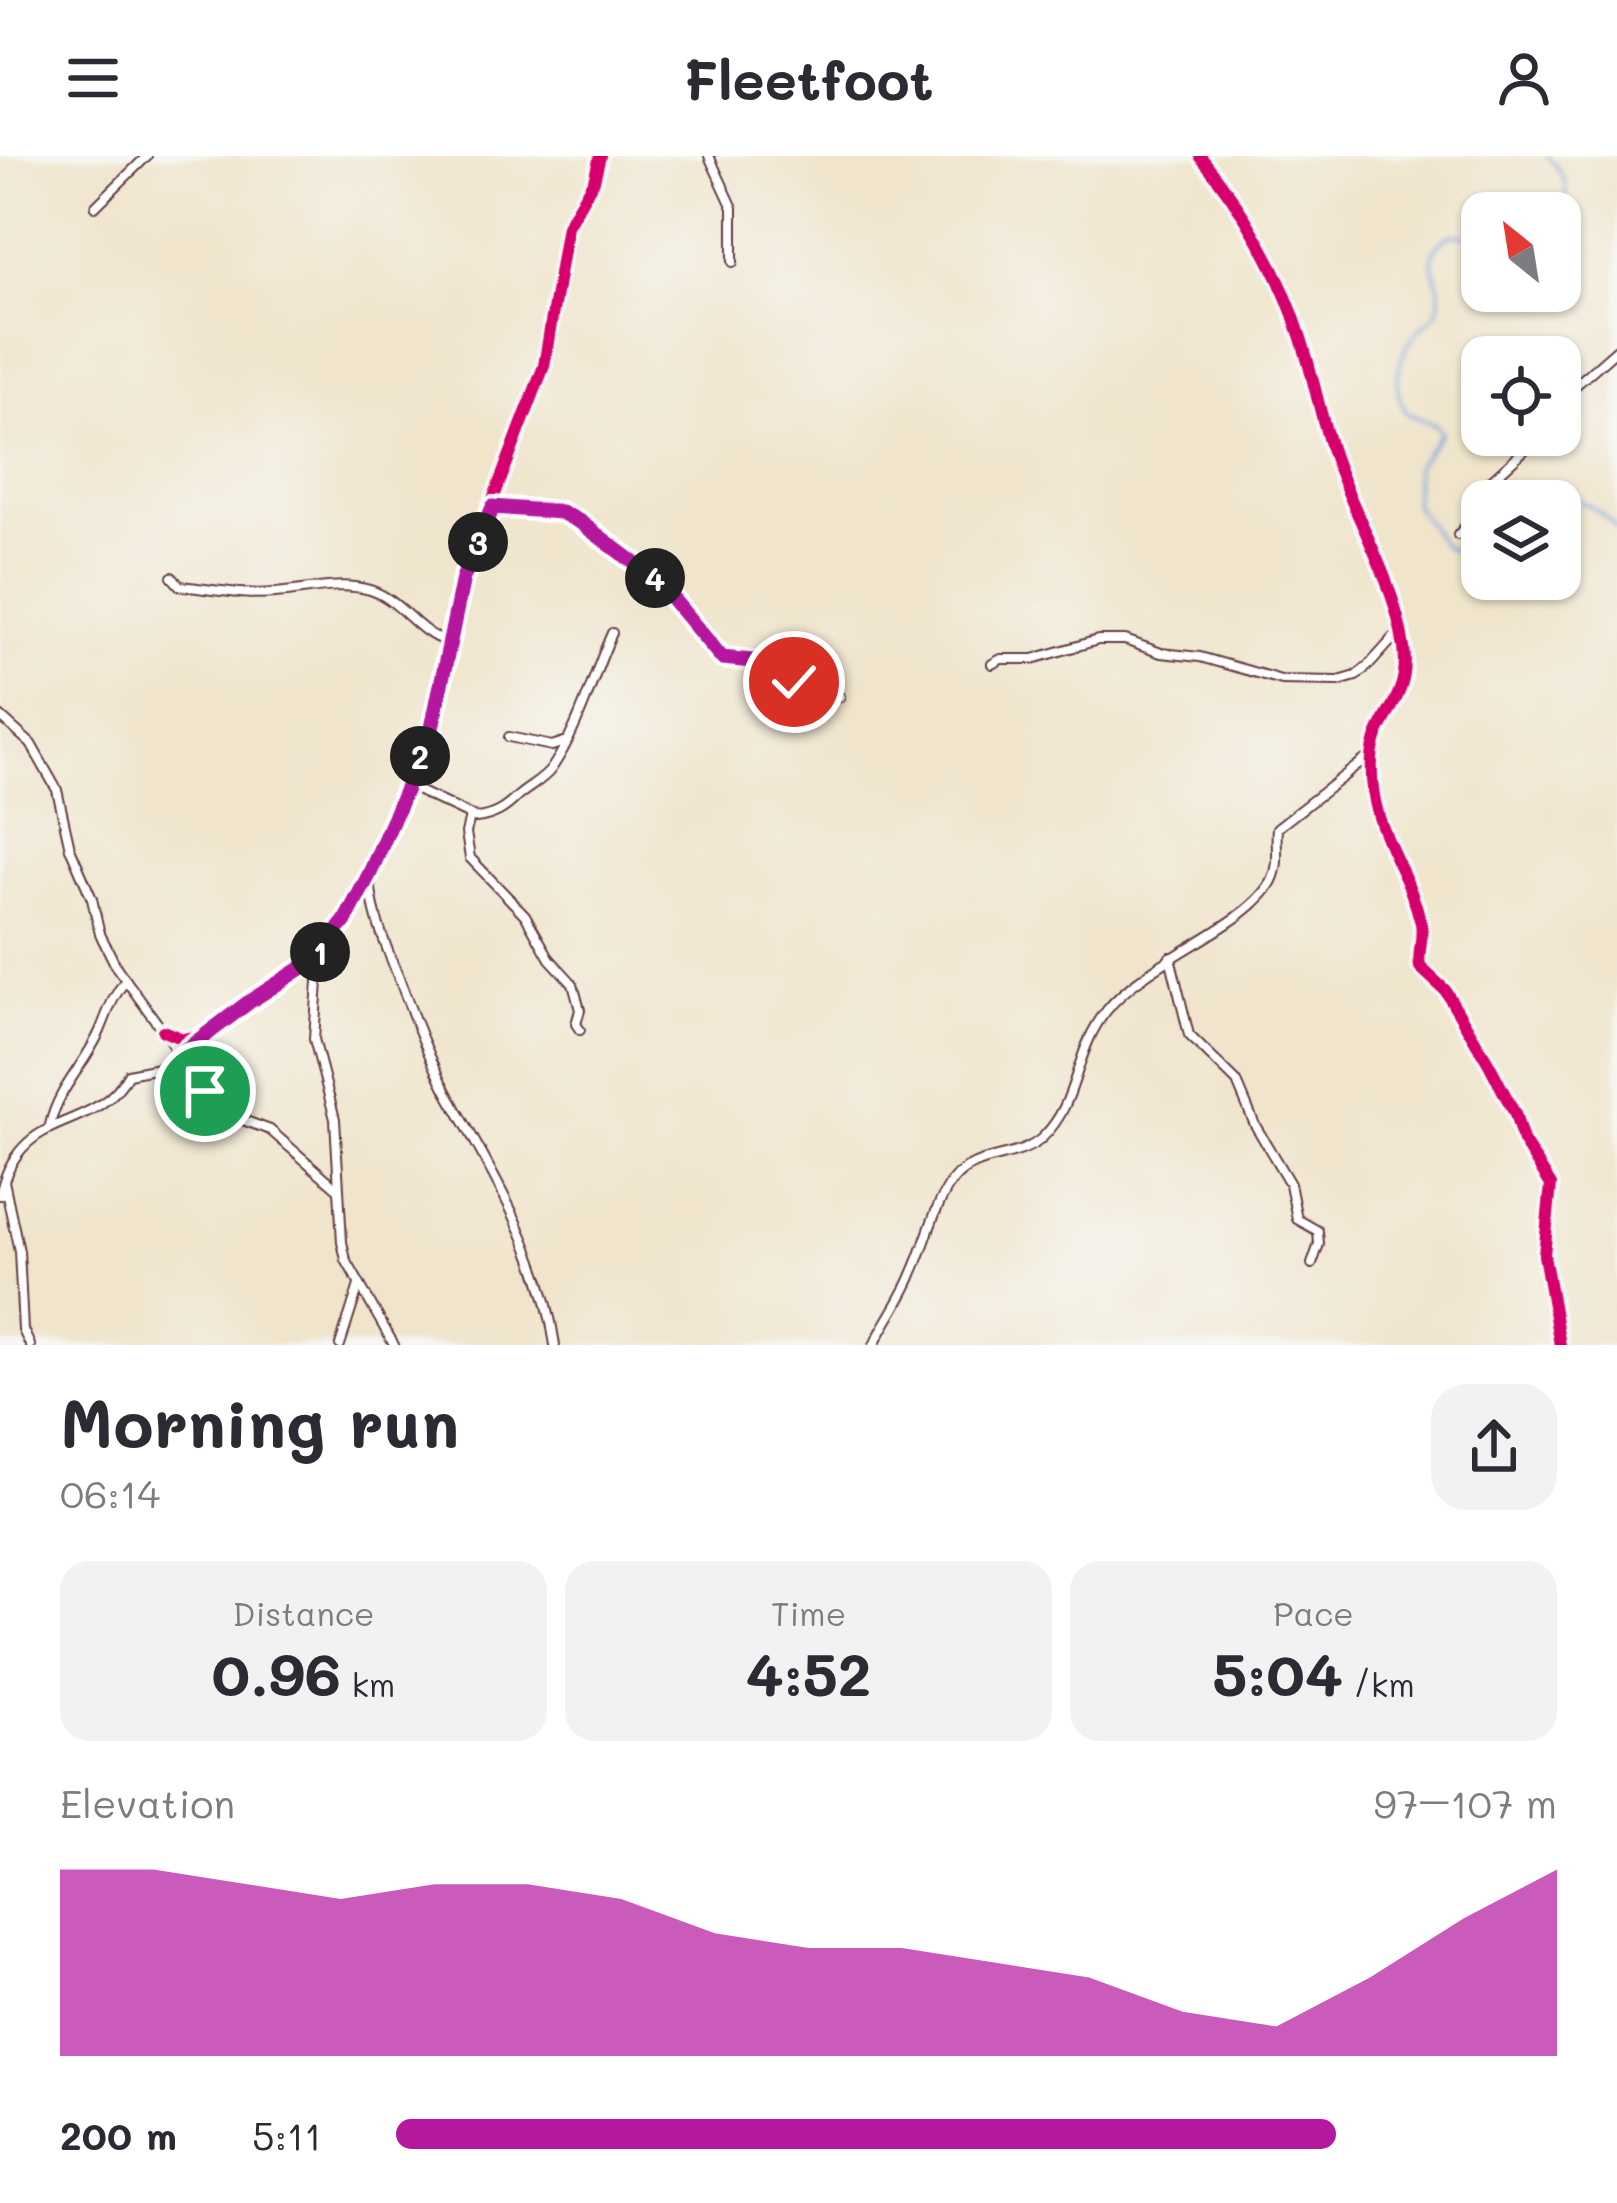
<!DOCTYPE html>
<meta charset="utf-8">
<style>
:root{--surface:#fff;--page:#f2f2f3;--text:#2b2b33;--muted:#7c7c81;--accent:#b5179e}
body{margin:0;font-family:Mali,sans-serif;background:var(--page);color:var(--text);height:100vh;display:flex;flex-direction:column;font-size:45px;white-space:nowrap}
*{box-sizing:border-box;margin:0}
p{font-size:39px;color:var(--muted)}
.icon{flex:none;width:66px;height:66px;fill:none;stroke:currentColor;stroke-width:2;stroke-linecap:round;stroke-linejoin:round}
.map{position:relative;height:1189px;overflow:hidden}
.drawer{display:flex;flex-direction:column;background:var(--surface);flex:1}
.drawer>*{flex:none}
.needle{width:78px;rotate:330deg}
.tools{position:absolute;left:1461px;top:36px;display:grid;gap:24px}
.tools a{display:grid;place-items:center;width:120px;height:120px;border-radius:24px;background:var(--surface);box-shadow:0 3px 9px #0004;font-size:60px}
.pin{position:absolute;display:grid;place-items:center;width:102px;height:102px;color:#fff;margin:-51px;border:6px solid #fff;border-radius:50%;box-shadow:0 3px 12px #0007}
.km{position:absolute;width:60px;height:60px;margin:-30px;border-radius:50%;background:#222;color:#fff;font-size:33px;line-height:60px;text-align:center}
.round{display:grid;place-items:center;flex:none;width:126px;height:126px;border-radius:36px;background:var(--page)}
.headline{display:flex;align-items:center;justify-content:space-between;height:204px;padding:0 60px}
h1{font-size:66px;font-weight:700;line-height:90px}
.stats{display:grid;grid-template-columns:repeat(3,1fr);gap:18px;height:204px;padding:12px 60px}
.stats div{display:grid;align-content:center;border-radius:30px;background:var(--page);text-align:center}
.stats b{font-size:60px;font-weight:700}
.stats small{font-size:33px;font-weight:400}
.stats p{font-size:33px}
.chart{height:336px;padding:24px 60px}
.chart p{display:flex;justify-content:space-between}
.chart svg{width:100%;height:216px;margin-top:12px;fill:var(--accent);opacity:.7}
ul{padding:0 60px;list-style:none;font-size:39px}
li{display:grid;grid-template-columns:192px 144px 1fr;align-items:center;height:90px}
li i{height:30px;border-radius:15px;background:var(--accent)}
header{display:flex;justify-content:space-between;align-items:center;height:156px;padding:0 60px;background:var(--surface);font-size:54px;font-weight:700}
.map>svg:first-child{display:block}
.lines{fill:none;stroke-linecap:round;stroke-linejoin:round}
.stream{stroke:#73a5de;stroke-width:3}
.minor-casing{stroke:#633d43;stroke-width:12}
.minor{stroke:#fff;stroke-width:8}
.cycleway-casing{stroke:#f6f6f2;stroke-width:20}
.cycleway{stroke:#d6006c;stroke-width:12}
.route-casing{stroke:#fff;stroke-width:24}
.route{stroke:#b5179e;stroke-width:15}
</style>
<header><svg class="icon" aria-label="menu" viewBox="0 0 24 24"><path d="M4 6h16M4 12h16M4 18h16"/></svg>Fleetfoot<svg class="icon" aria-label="person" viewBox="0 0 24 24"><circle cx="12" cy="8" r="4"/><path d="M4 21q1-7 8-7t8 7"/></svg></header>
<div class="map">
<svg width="1617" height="1189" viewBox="0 0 1617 1189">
<rect width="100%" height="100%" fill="#f6f6f2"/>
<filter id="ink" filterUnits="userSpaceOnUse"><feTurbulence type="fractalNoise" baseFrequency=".00833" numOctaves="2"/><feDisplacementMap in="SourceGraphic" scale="24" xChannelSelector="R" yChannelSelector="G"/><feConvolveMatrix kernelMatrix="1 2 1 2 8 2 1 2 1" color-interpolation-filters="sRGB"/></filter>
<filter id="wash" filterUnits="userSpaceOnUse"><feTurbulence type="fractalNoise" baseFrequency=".004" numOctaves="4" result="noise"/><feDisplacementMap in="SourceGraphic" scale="48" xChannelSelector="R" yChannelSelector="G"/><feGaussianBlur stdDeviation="2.7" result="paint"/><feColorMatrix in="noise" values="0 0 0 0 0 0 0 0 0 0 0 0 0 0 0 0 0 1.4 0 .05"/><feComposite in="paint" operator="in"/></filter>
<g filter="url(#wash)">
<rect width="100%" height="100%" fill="#f0e4cb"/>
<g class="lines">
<!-- stream -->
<g class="stream">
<path d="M1547,0C1565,17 1572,36 1560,58"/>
<path d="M1482,82L1452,78C1410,101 1451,126 1437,156C1433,164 1423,169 1417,176C1398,198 1390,233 1407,257L1435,269L1441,277L1416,310L1414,348L1445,392L1466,396L1482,381"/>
<path d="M1520,345C1553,327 1594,346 1617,373"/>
</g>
</g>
</g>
<g filter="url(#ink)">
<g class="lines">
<defs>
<g id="minor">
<polyline points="709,0 733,52 733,106"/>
<path d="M1200,0C1243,52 1281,117 1301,182C1314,223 1321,264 1335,304C1358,367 1395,426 1404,492C1411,546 1375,559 1372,603C1368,673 1406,705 1421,767C1424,782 1417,797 1420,811L1445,834L1489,908L1515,958L1523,985L1551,1029L1544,1099L1560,1189"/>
<polyline points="95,51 147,0"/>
<polyline points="1560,252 1568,236 1617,193"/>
<polyline points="1482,345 1487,328 1541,279"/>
<polyline points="493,351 561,356 580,366 645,412 676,443 722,502 753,505 784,525 840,541"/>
<polyline points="1458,379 1482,351"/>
<path d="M172,421L180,430C209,433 245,440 275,437C307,435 338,425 370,434C402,444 416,477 448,486"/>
<polyline points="992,508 1001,503 1033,503 1098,484 1125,484 1161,497 1200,501 1281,524 1339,525 1356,520 1371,507 1399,476"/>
<polyline points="0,560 31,588 57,634 70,692 92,743 100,778 117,812 171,886 182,912 240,963 270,974 339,1034"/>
<polyline points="509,581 552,590 564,586"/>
<path d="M408,630L476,662C494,660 505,653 517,641C528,631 544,624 552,612C580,570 592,522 612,477"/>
<polyline points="470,660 466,677 470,702 525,759 550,803 573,828 580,854 576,868 580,874"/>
<path d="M370,719C371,758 386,790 400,825C416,868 433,912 456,952C498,1026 543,1103 555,1189"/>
<polyline points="320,797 314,883 335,963 342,1086 346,1104 394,1189"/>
<polyline points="1170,801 1189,879 1237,926 1255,969 1290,1028 1297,1063 1318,1075 1319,1088 1312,1108"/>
<polyline points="163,875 183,883 206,879 311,806 345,765 361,738 432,572 463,422 544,210 567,70 594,24 600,0"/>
<path d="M50,969C58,932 85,909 100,875C108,856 112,841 126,824"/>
<polyline points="4,1025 19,1095 23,1174 30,1189"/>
<path d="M0,1039C20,948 95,981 128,918L159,912L198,883"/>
<polyline points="340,1189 359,1129"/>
<path d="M874,1189C886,1164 903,1142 913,1116C927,1086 933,1051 953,1024C974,997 1019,1004 1042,982C1080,946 1073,895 1107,854C1146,804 1248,771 1272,725C1281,707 1275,690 1277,672L1371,599"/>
</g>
</defs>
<!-- minor casing -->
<use href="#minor" class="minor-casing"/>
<!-- minor -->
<use href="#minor" class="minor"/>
<defs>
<g id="cycleway">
<path d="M1200,0C1243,52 1281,117 1301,182C1314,223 1321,264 1335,304C1358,367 1395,426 1404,492C1411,546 1375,559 1372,603C1368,673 1406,705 1421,767C1424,782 1417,797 1420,811L1445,834L1489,908L1515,958L1523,985L1551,1029L1544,1099L1560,1189"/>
<polyline points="163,875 183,883 206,879 311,806 345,765 361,738 432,572 463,422 544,210 567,70 594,24 600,0"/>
</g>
</defs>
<!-- cycleway casing -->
<use href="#cycleway" class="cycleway-casing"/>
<!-- cycleway -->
<use href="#cycleway" class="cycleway"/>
</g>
</g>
<g class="lines" filter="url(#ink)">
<defs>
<polyline id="route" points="205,935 182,912 178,900 249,846 311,806 345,765 370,717 432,572 463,422 493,351 561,356 580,366 656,423 722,502 753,505 777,521 794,526"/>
</defs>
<!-- route casing -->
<use href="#route" class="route-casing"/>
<!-- route -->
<use href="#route" class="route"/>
</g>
</svg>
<div class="tools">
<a><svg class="needle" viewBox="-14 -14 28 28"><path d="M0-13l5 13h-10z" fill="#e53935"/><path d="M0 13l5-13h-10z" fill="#7c7c81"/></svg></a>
<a><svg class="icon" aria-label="locate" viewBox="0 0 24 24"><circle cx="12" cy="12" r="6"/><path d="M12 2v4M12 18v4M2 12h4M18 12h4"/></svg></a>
<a><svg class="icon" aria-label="layers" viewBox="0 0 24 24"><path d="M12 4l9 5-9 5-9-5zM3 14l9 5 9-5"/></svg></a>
</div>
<div class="pin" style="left:205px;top:935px;background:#1e9e55"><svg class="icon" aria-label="arrive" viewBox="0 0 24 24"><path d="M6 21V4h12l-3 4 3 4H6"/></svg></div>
<div class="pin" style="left:794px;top:526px;background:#d93025"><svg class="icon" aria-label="check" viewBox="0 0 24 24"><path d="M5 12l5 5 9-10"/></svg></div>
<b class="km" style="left:320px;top:796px">1</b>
<b class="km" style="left:420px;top:600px">2</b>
<b class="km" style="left:478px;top:386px">3</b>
<b class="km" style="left:655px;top:422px">4</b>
</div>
<section class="drawer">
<div class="headline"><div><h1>Morning run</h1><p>06:14</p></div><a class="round"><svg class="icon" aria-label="share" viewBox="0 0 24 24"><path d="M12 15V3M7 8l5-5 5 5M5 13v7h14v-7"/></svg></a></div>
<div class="stats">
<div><p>Distance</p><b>0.96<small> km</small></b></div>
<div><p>Time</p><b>4:52</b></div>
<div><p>Pace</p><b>5:04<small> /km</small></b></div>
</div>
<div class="chart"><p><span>Elevation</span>97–107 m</p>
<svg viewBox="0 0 160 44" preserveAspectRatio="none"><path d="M0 44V6L10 6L20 9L30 12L40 9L50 9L60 12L70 19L80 22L90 22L100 25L110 28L120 35L130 38L140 28L150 16L160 6V44z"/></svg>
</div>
<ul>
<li><b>200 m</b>5:11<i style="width:81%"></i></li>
</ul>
</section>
